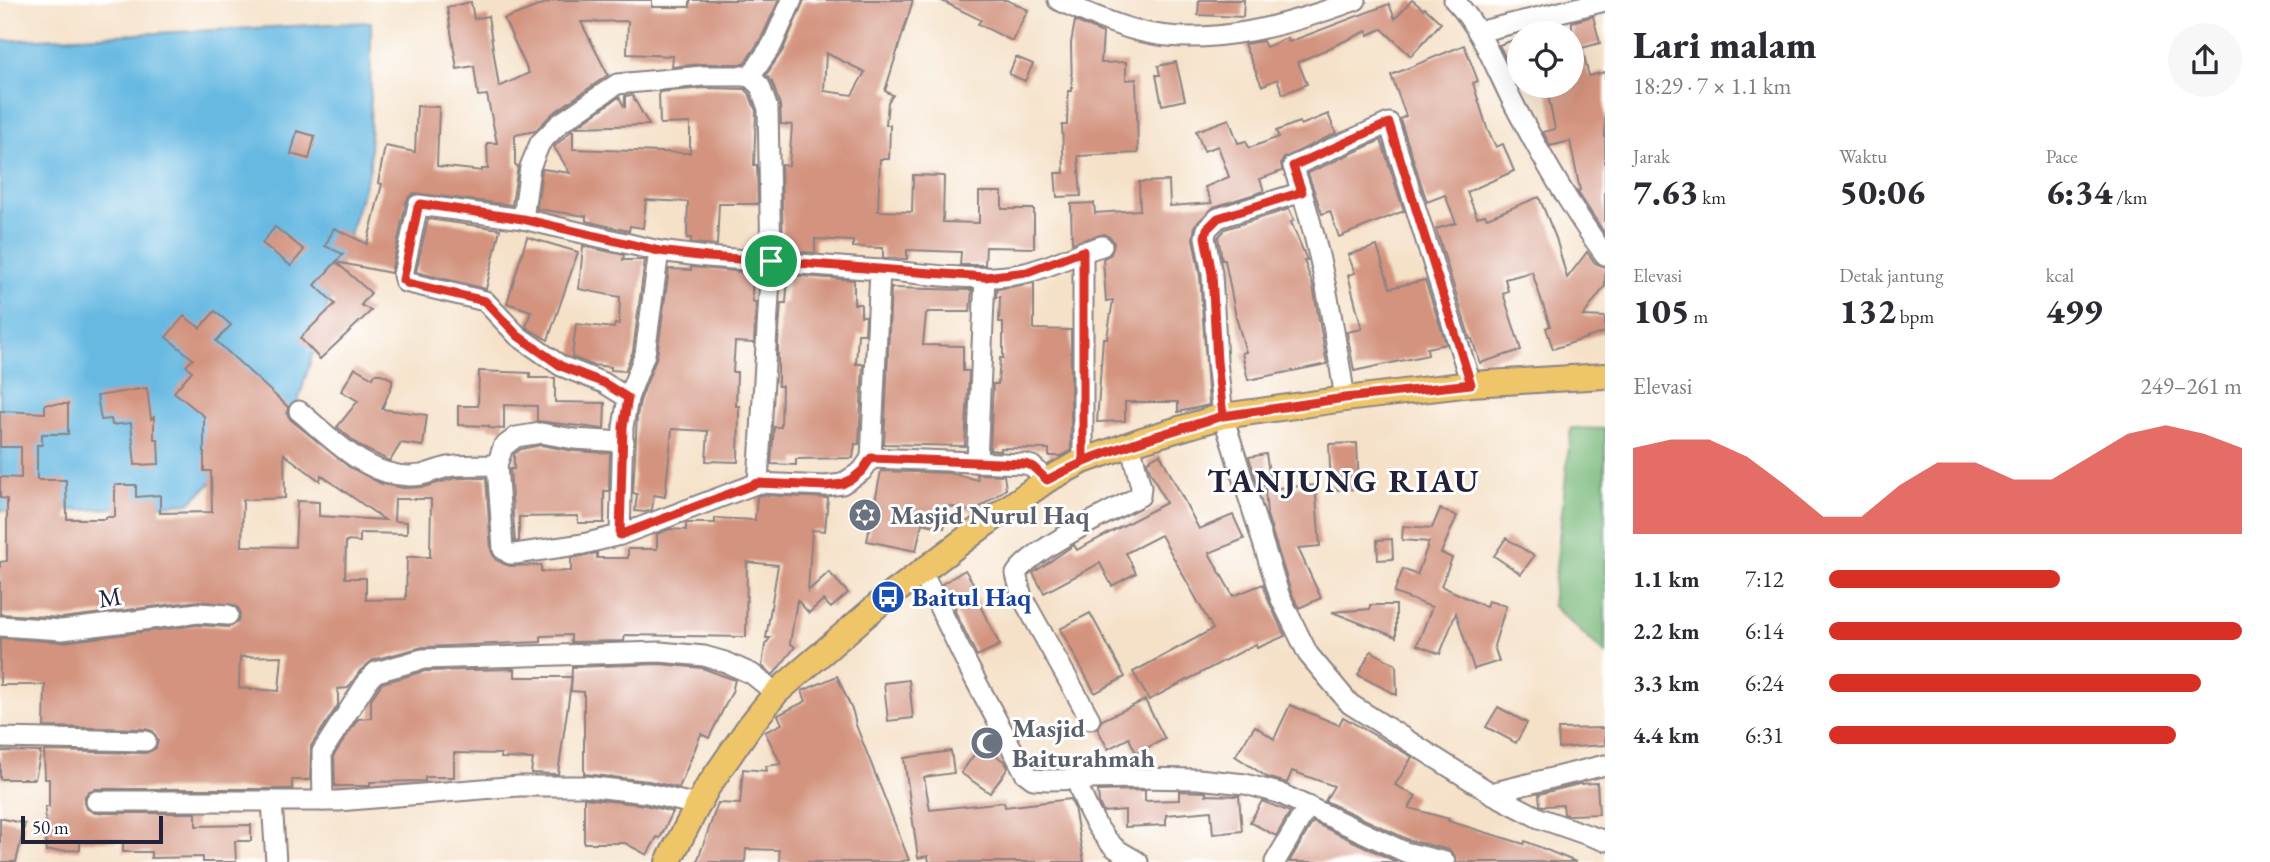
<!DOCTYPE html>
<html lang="id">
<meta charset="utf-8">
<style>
:root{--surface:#fff;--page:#f7f7f7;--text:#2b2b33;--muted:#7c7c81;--accent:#d93025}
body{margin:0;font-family:"EB Garamond",serif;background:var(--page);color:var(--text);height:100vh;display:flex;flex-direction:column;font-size:26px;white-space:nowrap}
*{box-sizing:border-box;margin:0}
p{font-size:23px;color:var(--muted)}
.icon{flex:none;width:38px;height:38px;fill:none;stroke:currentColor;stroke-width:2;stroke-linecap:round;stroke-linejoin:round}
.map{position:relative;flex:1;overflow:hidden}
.drawer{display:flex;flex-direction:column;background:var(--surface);width:665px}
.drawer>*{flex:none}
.fabs{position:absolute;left:1507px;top:21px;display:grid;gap:14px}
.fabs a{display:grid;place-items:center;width:77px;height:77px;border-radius:50%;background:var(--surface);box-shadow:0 7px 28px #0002;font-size:35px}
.scale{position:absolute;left:21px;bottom:18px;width:142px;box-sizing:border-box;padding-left:7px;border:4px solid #22223b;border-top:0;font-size:19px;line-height:24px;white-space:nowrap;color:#22223b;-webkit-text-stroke:5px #fff;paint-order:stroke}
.pin{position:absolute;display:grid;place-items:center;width:60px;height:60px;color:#fff;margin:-30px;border:4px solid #fff;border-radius:50%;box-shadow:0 2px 7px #0007}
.round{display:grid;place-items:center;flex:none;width:74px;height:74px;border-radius:37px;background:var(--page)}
.overview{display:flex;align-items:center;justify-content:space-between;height:119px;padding:0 28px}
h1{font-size:38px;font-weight:800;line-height:52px}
.stats{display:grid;grid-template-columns:repeat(3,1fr);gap:10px;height:119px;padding:7px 28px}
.stats div{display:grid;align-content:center}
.stats b{font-size:35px;font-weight:800}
.stats small{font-size:19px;font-weight:400}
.stats p{font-size:19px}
.chart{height:196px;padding:14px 28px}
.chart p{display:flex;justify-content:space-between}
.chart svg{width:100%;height:126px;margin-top:7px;fill:var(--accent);opacity:.7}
ul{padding:0 28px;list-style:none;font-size:23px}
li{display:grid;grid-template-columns:112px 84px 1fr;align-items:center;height:52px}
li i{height:18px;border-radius:9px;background:var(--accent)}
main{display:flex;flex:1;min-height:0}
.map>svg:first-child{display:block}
.forest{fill:#78b879;stroke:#4d6d5a;stroke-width:2}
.water{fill:#67b9e2;stroke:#446e8e;stroke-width:2}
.building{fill:#d3937e;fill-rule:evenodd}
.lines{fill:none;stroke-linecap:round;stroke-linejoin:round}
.minor-casing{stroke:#8c8282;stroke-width:23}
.major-casing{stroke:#8c8282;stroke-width:28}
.minor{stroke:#fff;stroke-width:19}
.major{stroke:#eec569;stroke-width:24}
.route-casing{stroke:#fff;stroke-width:14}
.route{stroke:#d93025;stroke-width:9}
.labels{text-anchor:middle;stroke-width:6;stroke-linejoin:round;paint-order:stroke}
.worship-label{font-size:26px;font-weight:bold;fill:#5b616d;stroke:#fff;text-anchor:start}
.street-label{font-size:26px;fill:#22223b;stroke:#fff}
.transit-label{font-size:26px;font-weight:bold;fill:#164399;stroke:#fff;text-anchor:start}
.district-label{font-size:33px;font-weight:bold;letter-spacing:2px;fill:#22223b;stroke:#fff}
</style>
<main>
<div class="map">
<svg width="1605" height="862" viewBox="0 0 1605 862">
<rect width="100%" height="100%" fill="#fff"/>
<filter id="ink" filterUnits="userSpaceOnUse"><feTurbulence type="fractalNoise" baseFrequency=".0143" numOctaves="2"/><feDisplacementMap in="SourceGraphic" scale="14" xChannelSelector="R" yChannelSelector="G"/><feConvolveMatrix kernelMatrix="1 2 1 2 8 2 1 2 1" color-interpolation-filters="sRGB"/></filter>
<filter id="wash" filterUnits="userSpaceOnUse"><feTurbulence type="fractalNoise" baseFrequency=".00686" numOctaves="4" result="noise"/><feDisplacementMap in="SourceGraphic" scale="28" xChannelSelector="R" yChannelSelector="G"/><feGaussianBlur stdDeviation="1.57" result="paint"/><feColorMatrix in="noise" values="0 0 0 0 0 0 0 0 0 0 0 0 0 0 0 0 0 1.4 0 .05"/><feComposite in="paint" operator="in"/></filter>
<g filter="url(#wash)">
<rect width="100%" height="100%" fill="#f5e1c8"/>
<!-- forest -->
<polygon class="forest" points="1571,428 1605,429 1605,654 1552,605"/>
<!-- water -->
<polygon class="water" points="371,22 370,168 297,405 189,503 82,510 0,511 0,41"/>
<g id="blocks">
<!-- building -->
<g class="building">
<polygon points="554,0 652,0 652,7 690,7 690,0 779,0 761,39 744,64 703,64 672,67 673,56 627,54 628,21 581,22 608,75 552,114 535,131 515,135 515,165 518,166 512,205 414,193 409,197 406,202 391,273 336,262 343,254 325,246 334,228 367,244 382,184 378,183 385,146 415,152 417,106 439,107 437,166 482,171 482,169 488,169 487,143 497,143 487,95 478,96 474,66 457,69 447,7 471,2 474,19 488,16 499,87 529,73 504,19"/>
<path d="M804,0H913L885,91L893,95L888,102L886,125H890L889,159H880L878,211L912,212L913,175L944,176L943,222L979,223V192H1002V209H1034V248L986,247L985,265H960L961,252L907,250V259L883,258V248L853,247V241L815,239V253L783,250L781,165L789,166L792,125L781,124L780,105L772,82L766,75L783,50ZM826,53L865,72L852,95L824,91Z"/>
<polygon points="940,0 1007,0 1028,10 1012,41 978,24 981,20"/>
<polygon points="1199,0 1244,0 1243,17 1198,15"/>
<polygon points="1412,0 1423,9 1425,8 1441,23 1411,56 1382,29 1368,35 1367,31 1298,62 1307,84 1283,94 1277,79 1262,86 1244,44 1263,41 1266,47 1287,38 1289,42 1389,4 1395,19"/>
<polygon points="1593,16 1600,43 1582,48 1589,76 1605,72 1605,234 1577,191 1580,190 1570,141 1550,146 1543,132 1555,129 1546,86 1572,86 1572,22"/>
<polygon points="1075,21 1103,33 1101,63 1126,62 1126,80 1136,79 1138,153 1078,156 1081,196 1057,197 1055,173 1064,173 1062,125 1067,125 1068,91 1072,91 1071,43"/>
<polygon points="1519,38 1519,71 1513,73 1499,45"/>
<polygon points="1464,45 1478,81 1473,83 1487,128 1496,147 1503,144 1514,171 1467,192 1477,217 1485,215 1487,218 1539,197 1556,238 1567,278 1587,252 1595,263 1605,267 1605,286 1583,316 1605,317 1605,332 1553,349 1546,328 1550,326 1532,272 1505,279 1508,291 1503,293 1521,350 1480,363 1472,339 1470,339 1436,229 1456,223 1445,195 1427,202 1400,119 1406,116 1391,75"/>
<polygon points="1016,57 1033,64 1025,81 1009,74"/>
<polygon points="1176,62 1185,100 1162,105 1156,75 1160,75 1158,66"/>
<polygon points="704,88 745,89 749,93 756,111 754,165 757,165 758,204 719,204 717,245 691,243 691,238 687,238 688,202 646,200 643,228 630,226 629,231 586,221 586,216 537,209 542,169 570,173 554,147 573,129 573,149 690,153 690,123 660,124 659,92"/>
<polygon points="632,95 649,125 576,127 619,97 625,108 625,96"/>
<polygon points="1328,114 1336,133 1284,158 1281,163 1282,171 1260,179 1264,191 1214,207 1195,225 1193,239 1200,276 1209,405 1178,412 1178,402 1125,402 1125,421 1097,422 1103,338 1107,338 1113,300 1106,301 1103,259 1111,254 1114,243 1111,238 1104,234 1072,243 1071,204 1094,203 1095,213 1140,210 1139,182 1169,181 1170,206 1212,203 1205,187 1229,177 1218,146 1204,151 1196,131 1229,119 1238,143 1246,141 1249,148 1279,137 1276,131 1299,122 1301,125"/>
<polygon points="297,131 315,136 309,159 291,154"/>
<polygon points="1381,140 1404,211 1339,237 1330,211 1322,214 1308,173"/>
<polygon points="1289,209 1294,220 1291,222 1307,260 1304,260 1313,286 1327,364 1248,380 1242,353 1246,352 1236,317 1225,260 1222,260 1218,237 1225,229"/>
<polygon points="428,219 500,229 486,289 416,272"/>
<polygon points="275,227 304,250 291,266 262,243"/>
<polygon points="527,237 578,252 548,340 526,327 531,311 507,303"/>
<polygon points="583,246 624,255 623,260 645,260 633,351 625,371 611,370 611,367 592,365 572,357 576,324 614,328 615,324 619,324 620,297 579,289"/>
<polygon points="1377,246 1390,288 1425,280 1446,344 1427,348 1428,355 1354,371 1347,332 1362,329 1348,275 1355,273 1348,255"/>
<polygon points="336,262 371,293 361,305 371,311 320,359 300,338 335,304 315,285"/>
<polygon points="691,267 753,273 752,296 753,302 756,302 754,343 735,342 733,372 737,372 736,406 739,406 738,462 706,461 708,431 672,429 665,497 654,495 652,510 645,512 635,511 637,494 633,493 637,416 640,401 657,356 669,269 691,270"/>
<polygon points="788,275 854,280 854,304 861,304 861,316 866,316 865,334 858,334 856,364 863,364 859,444 855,444 853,458 796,459 796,465 771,464 774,427 781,427 782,386 778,386 778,344 781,303 786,303"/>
<polygon points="1034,283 1034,329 1071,330 1071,451 1061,456 1049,456 1049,449 1001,448 1001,451 990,450 993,384 998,384 1000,358 1003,358 1003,322 999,322 1000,297 996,297 997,289"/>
<polygon points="891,288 972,290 970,312 928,312 926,314 923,345 963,346 963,371 969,371 965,446 884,444"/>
<path d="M215,311L231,325L216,341L288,407L287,414L291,420L349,467L382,484L403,488L424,487L455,478H486L491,550L495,559L504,564L510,566L541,565V572L571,571V558L597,553V558H628V549H657V534L670,529L686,530V523H715V518L755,520L757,497L760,495L828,498L825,531L812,530L808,591L829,572L848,593L831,608L823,600L809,613L797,600L790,643L795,647L773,675L762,666L765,645L770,638H766L778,565L747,562L746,637L625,635L624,641L573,642H571V635L541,636V642L423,647L373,660L360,671L348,688L338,689V705L311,746L310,780H292V789H96L89,791L85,796L84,802L86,808L95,813H196V826L251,825V841H235L236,862H203V857L151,858V852H123V841H80V850L46,851L45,807H49V779H45L44,751L146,753L156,748L158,741L153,731L146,729L44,727L45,685H0V638L63,642L198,625L228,627L238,622L240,615L239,609L234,605L199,601L62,618L0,614V562L7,561V499L0,498V477L21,478V447H0V411L45,413V404H68V434H42V445H37V480H66L67,519H106V517H115V485H136V497L160,495V513L212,512L211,471H204V416L174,392L192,371L186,366L193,359L166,337L184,316L200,328ZM284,454L320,481L321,475L385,520L319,516V502L297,501L295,547L242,546L243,500L285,498ZM395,499H431L430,557H407L406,599L366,600V578H345L346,541L360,542V533L407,534V522L394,521ZM282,656L279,691L239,688L240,657Z"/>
<polygon points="355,368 373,378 375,374 381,374 392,379 392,385 382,409 427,415 423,446 401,443 390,461 361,447 337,427 358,401 341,391"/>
<polygon points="479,371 530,373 530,378 555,378 555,402 605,403 604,429 537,421 537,406 504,405 504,429 489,428 489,426 458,425 458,406 478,406"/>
<polygon points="147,388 151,419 154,417 154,439 158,439 159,464 135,465 131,423 112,425 111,419 101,420 97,396"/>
<polygon points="1357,443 1359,489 1331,490 1329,444"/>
<polygon points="541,445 573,451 610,453 609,491 604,491 604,523 578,523 578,516 519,517 519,541 515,542 510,469 514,469 514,454 521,449"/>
<polygon points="1160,454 1199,529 1233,515 1244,539 1209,553 1233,596 1263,584 1269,602 1285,636 1257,648 1256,644 1149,700 1133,672 1213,629 1161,535 1126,553 1136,573 1112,586 1100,563 1044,593 1033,573 1074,545 1077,550 1166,503 1150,471 1147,461"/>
<polygon points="1266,454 1271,484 1258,487 1249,457"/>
<polygon points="881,471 949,473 978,480 977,474 1004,475 1006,489 973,512 949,506 944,528 922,523 916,551 867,541"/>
<polygon points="1315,485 1320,546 1298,548 1321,598 1299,608 1291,592 1267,515 1265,489"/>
<polygon points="1440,509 1457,516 1441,553 1452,558 1441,586 1486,607 1488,601 1506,606 1494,646 1499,661 1474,669 1456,613 1440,654 1417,645 1432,607 1394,593 1403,569 1417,575 1429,542 1402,540 1403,526 1432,528"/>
<polygon points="1506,538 1534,556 1521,574 1494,556"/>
<polygon points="1392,539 1393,559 1378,560 1377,540"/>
<polygon points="965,570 978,591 974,594 1000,645 977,656 954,609 956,609 942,584"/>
<polygon points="1370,605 1396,605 1396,637 1332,612 1370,609"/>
<polygon points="1090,613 1125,677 1095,693 1060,629"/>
<polygon points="1371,651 1396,665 1397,695 1358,675"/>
<polygon points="660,664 702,668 735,680 732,692 709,738 701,734 679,788 649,781 584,774 584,692 571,691 572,667"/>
<polygon points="515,669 515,677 572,677 558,774 531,773 533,759 501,758 501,754 454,753 454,777 425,777 425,781 370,782 370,786 335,786 334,755 358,719 371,718 371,699 382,683 425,671"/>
<polygon points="837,676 853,712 856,725 909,860 898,862 780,862 779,850 746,849 745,862 697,862 718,803 740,804 743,769 767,771 766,766 781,764 765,732 782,724 778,715 806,701 802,691"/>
<polygon points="909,680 913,718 888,721 884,683"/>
<polygon points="1145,700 1165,739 1136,753 1129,738 1108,749 1097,728 1102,720"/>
<polygon points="1290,705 1339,725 1343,717 1412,757 1395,785 1416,796 1409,808 1449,819 1448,821 1524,844 1525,841 1576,862 1457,862 1454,854 1449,850 1409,840 1325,801 1334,786 1292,771 1287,783 1267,777 1235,756 1255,726 1274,739"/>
<polygon points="1498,707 1527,723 1516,743 1486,727"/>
<polygon points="1605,728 1605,745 1559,748 1558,729"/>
<polygon points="981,745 1005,762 1008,768 990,793 961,773"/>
<polygon points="0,751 41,752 35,779 0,779"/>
<polygon points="951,751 954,773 924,777 930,810 1004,802 1005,807 1070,799 1074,807 1084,862 929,862 928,856 918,858 904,758"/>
<polygon points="1597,783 1599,814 1569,815 1564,814 1563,805 1543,806 1540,805 1539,794 1579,784"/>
<polygon points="1145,790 1145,801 1179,800 1179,791 1206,792 1206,795 1239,796 1242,831 1213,834 1211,811 1166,815 1166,825 1125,827 1125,810 1103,812 1099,803 1098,791"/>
<polygon points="584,798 645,805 673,812 660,838 657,837 647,855 625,843 584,843"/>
<polygon points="1262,801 1290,812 1276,836 1250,822"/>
<polygon points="0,818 25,824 16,862 0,862"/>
<polygon points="1313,822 1397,862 1289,862"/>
</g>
</g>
</g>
<g filter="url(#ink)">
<use href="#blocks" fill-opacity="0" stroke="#8c8282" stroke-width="2"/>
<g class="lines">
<defs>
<g id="minor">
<path d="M1058,0C1084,12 1111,24 1139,31C1208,49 1291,24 1356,0"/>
<path d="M1454,0C1484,31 1498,75 1518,112C1544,161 1573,211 1605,255"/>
<polyline points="1478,32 1605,1"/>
<polyline points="750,77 772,45 792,0"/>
<polyline points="1302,192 1218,218 1207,229 1205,237 1212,274 1217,361 1223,416 1280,597 1308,654 1350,704 1491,793 1539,818 1605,841"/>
<polyline points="523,219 530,167 540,143 559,124 617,84 703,76 743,76 750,77 760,86 768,109 771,261 758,483"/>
<path d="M880,270C927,274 978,283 1025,273C1051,267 1076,253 1102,246"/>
<polyline points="628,398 645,354 659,251"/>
<path d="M1345,399C1333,320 1320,241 1293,166L1389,123L1471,384"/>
<path d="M299,411C334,440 372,483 421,475C430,473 439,469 448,467C463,464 481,466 497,465"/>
<polyline points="624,442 574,439 541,433 516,437 503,447 497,465 503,549 510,554 515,554 583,544 620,535 758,483 826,486 842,484 862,471 871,458 1025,464 1032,466 1047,480"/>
<polyline points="1083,461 1083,251"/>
<polyline points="977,462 985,277"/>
<polyline points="620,535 623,427 628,398 604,383 561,366 518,336 485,301 405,282 403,275 418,205 523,219 659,251 707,257 880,270 871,458"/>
<polyline points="922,572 969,668 1025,773 1033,779 1048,780 1135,778 1198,779 1245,784 1279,793 1405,852 1445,862"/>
<polyline points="0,626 62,630 198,613 228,615"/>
<path d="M1090,719L1022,597L1016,574C1029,551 1113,510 1140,496L1141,487L1130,444"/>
<polyline points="0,738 146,741"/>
<path d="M1076,780C1085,804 1095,829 1114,847C1121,853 1131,857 1138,862"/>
<polyline points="1491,793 1605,765"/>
<polyline points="96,801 338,801 519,786 585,786 647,793 697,805"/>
<polyline points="272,801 276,862"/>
<polyline points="323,801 322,752 369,679 376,672 423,659 660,652 704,656 725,662 752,674 776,693"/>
<polyline points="1275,862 1308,806"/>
</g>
<polyline id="major" points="668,862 707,788 749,727 776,693 879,604 984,525 1047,480 1083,461 1142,440 1223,416 1345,399 1471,384 1605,376"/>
</defs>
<!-- minor casing -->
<use href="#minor" class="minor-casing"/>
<!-- major casing -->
<use href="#major" class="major-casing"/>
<!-- minor -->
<use href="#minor" class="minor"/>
<!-- major -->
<use href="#major" class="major"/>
</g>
</g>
<g class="lines" filter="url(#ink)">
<defs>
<path id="route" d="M771,261L707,257L659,251L523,219L421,204L418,207L403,280L407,283L485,301L518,336L561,366L604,383L628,398L623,427L620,535L758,483L826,486L842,484L852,479L862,471L871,458L1025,464L1032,466L1047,480C1103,450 1163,434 1223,416L1217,361L1212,274L1205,237L1207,229L1218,218L1302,192L1293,166L1389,123L1471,384L1345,398L1223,416L1142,440L1083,461V251L1027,272L985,277L771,261"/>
</defs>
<!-- route casing -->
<use href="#route" class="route-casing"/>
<!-- route -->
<use href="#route" class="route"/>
</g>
<!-- icons -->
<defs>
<symbol id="synagogue-disc" viewBox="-11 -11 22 22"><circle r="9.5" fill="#6b7280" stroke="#fff"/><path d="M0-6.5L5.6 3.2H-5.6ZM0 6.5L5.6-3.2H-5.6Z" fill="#fff"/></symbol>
<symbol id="bus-disc" viewBox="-11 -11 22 22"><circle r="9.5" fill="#1a4fb4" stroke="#fff"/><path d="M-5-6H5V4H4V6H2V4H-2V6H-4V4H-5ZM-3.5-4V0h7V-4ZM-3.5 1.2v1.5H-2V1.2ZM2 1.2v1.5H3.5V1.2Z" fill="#fff"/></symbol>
<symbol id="mosque-disc" viewBox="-11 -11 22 22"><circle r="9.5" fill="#6b7280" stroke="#fff"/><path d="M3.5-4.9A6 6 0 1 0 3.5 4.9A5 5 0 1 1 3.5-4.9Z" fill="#fff"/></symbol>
</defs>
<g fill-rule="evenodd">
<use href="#synagogue-disc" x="846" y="496" width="38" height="38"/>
<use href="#bus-disc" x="869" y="578" width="38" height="38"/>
<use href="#mosque-disc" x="968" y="724" width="38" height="38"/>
</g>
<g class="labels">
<!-- worship labels -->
<g class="worship-label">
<text x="890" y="524">Masjid Nurul Haq</text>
<text x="1012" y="737">Masjid<tspan x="1012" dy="30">Baiturahmah</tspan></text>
</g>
<!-- street labels -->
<g class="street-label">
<text transform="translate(110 597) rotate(-9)" y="9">M</text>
</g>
<!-- transit labels -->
<g class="transit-label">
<text x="912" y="606">Baitul Haq</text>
</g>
<!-- district labels -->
<g class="district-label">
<text x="1344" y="492">TANJUNG RIAU</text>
</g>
</g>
</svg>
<div class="fabs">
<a><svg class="icon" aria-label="locate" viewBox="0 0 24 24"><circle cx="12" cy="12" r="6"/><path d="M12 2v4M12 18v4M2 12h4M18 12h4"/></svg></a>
</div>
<div class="scale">50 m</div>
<div class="pin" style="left:771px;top:261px;background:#1e9e55"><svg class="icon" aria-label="arrive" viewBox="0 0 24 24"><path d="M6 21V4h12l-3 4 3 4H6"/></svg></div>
</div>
<section class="drawer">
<div class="overview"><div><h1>Lari malam</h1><p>18:29 · 7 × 1.1 km</p></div><a class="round"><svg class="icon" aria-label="share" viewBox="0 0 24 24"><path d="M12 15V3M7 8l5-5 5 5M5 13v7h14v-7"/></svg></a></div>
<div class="stats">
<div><p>Jarak</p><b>7.63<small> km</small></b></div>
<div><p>Waktu</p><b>50:06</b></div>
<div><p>Pace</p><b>6:34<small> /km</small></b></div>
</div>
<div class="stats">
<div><p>Elevasi</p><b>105<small> m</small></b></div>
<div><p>Detak jantung</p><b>132<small> bpm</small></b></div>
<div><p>kcal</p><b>499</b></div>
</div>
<div class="chart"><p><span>Elevasi</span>249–261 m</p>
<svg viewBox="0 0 160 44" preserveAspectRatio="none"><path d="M0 44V14L10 11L20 11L30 17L40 27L50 38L60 38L70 27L80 19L90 19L100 25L110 25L120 17L130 9L140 6L150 9L160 14V44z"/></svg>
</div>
<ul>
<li><b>1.1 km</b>7:12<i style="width:56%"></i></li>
<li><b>2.2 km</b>6:14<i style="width:100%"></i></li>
<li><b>3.3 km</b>6:24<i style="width:90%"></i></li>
<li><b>4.4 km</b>6:31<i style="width:84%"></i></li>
</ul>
</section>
</main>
